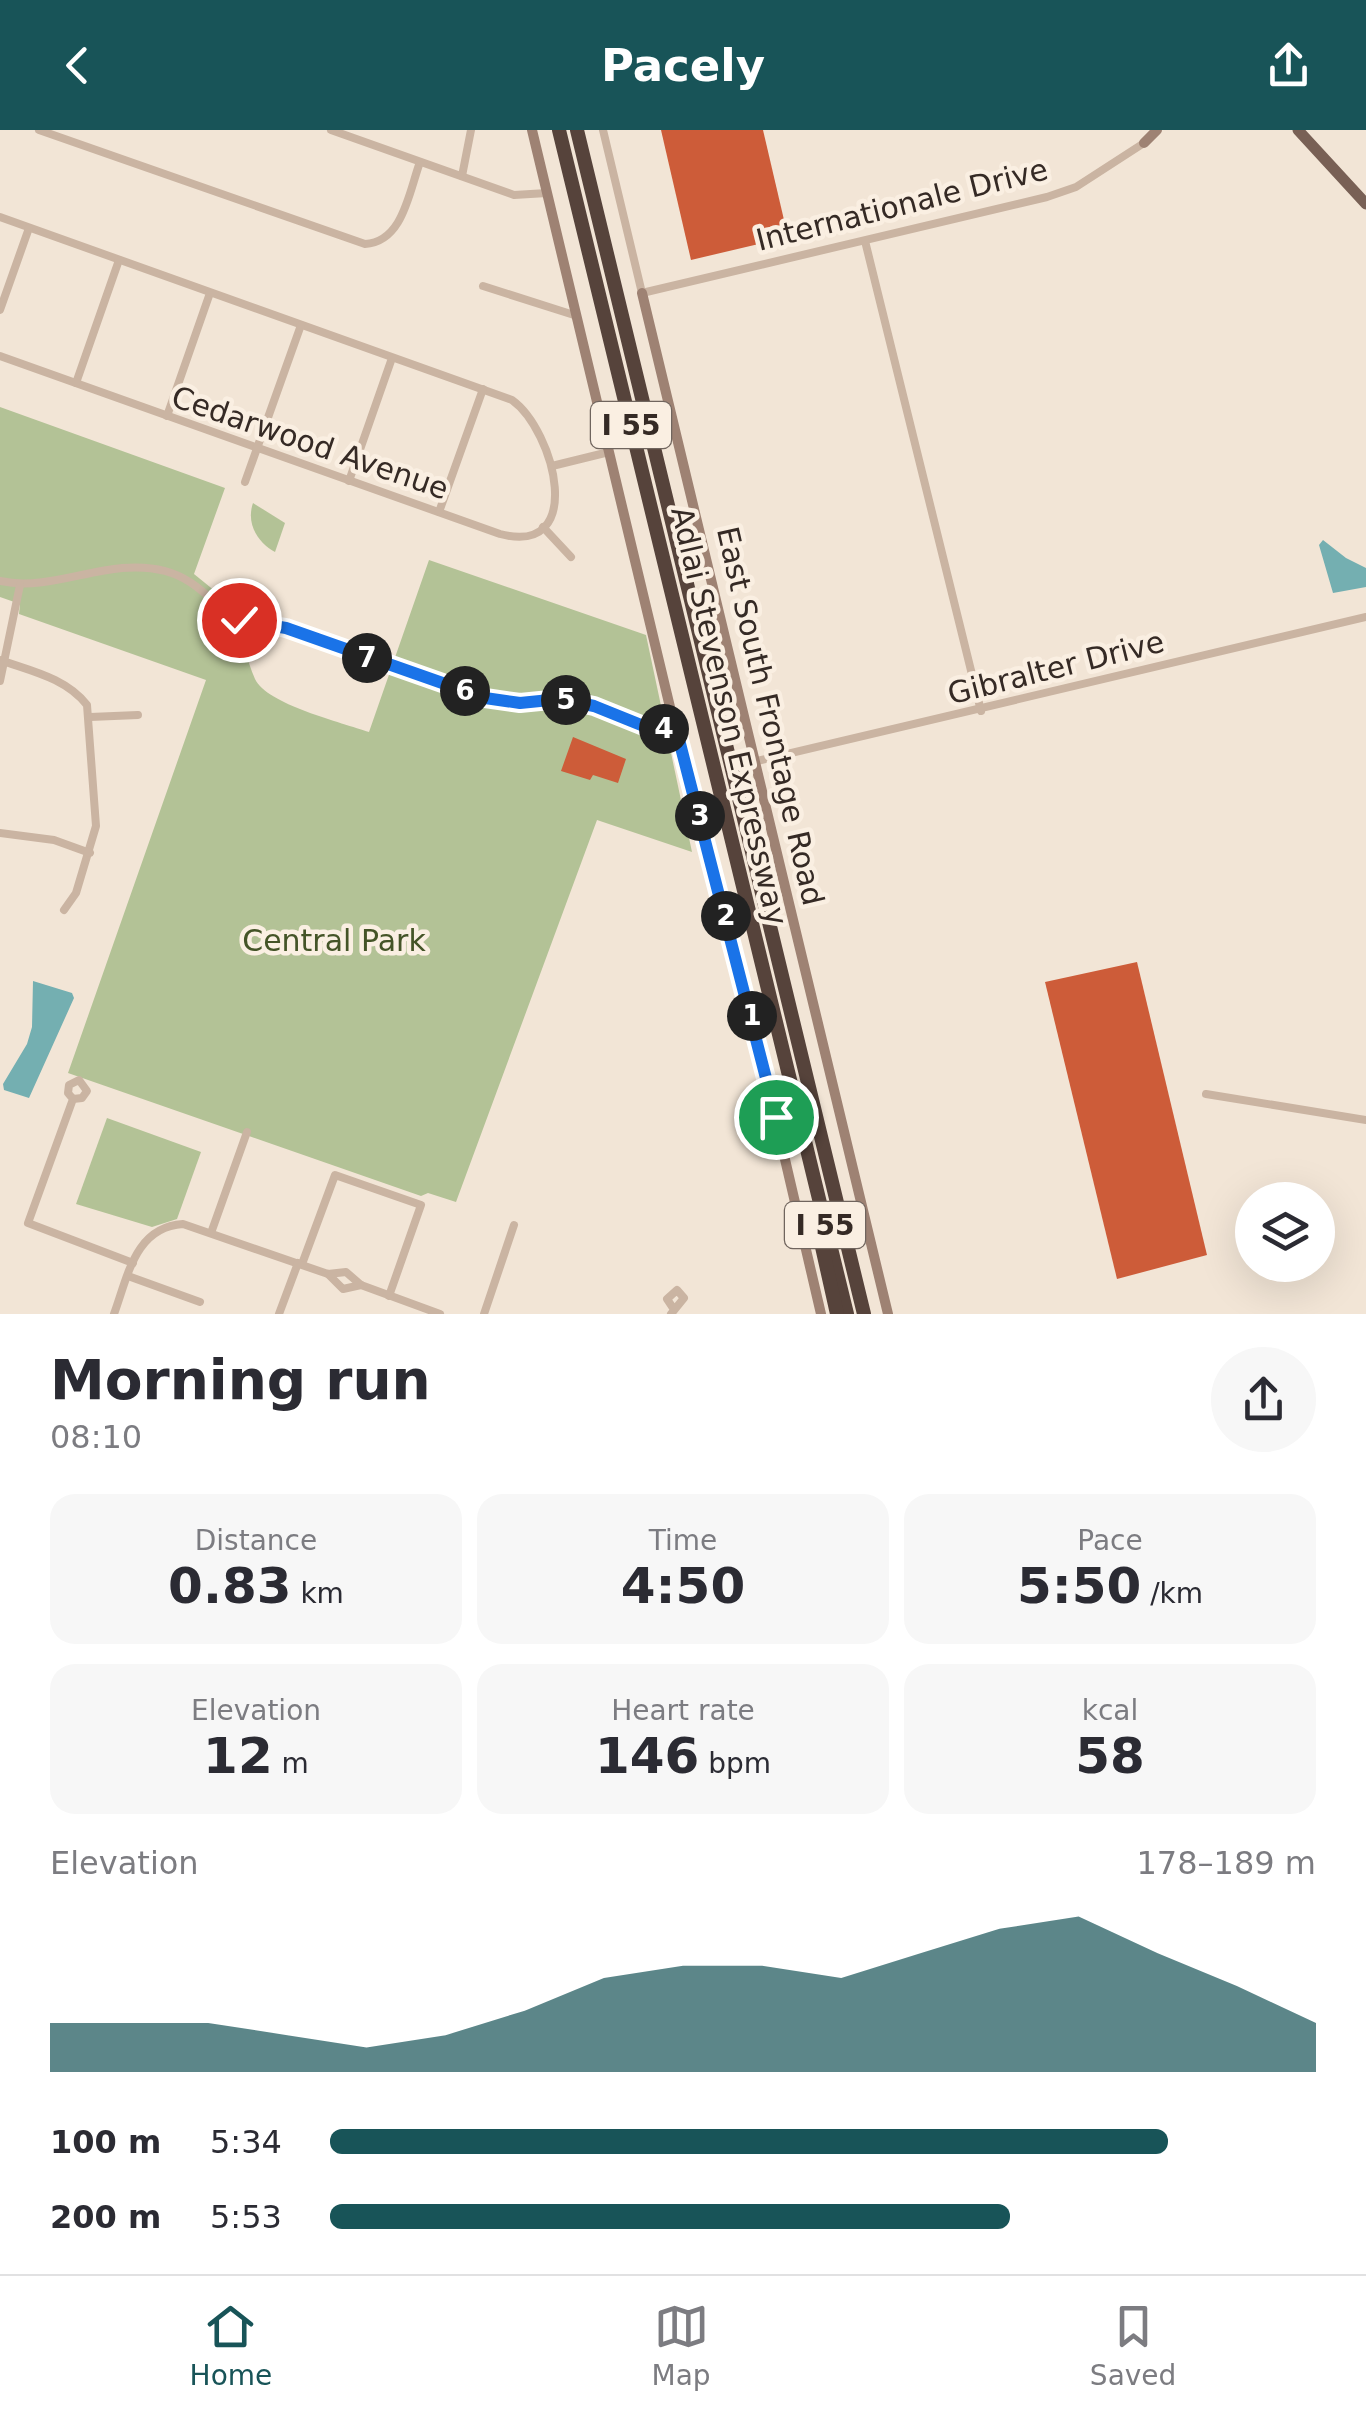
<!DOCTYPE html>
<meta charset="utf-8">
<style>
:root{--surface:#fff;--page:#f7f7f7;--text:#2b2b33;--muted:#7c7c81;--line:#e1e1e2;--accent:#185458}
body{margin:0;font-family:"DejaVu Sans",sans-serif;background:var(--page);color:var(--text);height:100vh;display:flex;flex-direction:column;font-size:38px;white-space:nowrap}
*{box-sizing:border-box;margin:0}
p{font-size:32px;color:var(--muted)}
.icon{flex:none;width:55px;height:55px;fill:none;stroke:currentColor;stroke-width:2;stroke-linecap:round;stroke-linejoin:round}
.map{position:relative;height:1184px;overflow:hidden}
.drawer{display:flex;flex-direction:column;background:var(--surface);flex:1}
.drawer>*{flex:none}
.tools{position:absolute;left:1235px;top:1052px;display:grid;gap:20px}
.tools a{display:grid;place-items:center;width:100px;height:100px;border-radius:50%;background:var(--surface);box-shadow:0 10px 40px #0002;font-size:50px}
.pin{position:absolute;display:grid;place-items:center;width:85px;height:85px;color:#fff;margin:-42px;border:5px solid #fff;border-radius:50%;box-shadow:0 2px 10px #0007}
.km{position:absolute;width:50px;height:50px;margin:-25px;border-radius:50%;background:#222;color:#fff;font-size:28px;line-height:50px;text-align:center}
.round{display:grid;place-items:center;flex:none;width:105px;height:105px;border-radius:52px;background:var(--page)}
.summary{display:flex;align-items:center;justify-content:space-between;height:170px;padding:0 50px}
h1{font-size:55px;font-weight:600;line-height:75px}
.metrics{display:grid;grid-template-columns:repeat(3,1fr);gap:15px;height:170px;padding:10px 50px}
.metrics div{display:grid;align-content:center;border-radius:25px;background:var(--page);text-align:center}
.metrics b{font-size:50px;font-weight:600}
.metrics small{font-size:28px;font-weight:400}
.metrics p{font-size:28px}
.chart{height:280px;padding:20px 50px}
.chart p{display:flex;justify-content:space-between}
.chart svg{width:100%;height:180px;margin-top:10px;fill:var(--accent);opacity:.7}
ul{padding:0 50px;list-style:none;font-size:32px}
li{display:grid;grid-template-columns:160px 120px 1fr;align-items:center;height:75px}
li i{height:25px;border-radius:12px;background:var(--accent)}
header{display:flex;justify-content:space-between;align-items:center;height:130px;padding:0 50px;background:var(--accent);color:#fff;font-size:45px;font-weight:600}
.tab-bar{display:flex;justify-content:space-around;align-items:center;height:140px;border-top:2px solid var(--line);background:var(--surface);font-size:28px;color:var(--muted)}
.tab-bar a{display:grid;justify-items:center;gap:5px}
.tab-bar .active{color:var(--accent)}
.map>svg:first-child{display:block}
.green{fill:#b3c296}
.water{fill:#74afb1}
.building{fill:#cd5c39}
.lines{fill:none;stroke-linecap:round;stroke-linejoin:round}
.street{stroke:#cab4a2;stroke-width:8}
.secondary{stroke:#9e8273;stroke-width:10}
.primary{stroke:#786055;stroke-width:11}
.highway{stroke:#56433b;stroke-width:14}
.route-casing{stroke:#fff;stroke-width:20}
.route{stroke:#1a73e8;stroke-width:12}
.labels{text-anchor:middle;stroke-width:9;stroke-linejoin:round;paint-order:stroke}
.shield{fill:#faefe2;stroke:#70655e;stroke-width:2.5}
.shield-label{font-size:28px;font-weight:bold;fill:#352a25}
.street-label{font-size:30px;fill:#352a25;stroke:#faefe2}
.park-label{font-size:30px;fill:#445427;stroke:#faefe2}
</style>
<header><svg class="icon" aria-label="back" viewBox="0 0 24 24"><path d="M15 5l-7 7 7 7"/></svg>Pacely<svg class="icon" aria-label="share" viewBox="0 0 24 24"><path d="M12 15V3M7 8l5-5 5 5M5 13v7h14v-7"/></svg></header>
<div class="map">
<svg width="1366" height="1184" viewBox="0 0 1366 1184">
<rect width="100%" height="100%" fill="#f2e5d6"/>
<!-- green -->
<g class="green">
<path d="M0,277L225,358L194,444L242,483L231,491C245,510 246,529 255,549C266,574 343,593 369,602L429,430L646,505L692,722L597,690L456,1072L428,1063L421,1066L68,943L206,550L19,484L20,474L0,467Z"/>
<path d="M253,373L285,393L275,422C257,412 246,393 253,373Z"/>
<polygon points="107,988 201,1022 177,1089 152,1097 76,1074"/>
</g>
<!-- water -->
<g class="water">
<polygon points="1323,410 1346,428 1366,438 1366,457 1333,463 1319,415"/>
<polygon points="33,851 72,863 74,868 29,968 4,960 3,954 27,914 32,897"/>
</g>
<!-- building -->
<g class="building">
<polygon points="661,0 763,0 788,107 691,130"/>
<polygon points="573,607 626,629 618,653 593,645 590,650 561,641"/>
<polygon points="1137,832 1207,1125 1117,1149 1045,852"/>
</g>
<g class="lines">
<!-- street -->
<g class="street">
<path d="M39,0L365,114C403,112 409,62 420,32"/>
<polyline points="331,0 514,65 547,63"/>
<polyline points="603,0 642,163 1047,67 1076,57 1144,13"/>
<polyline points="462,46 471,0"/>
<path d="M0,87L512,270C555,301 587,427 500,404L0,226"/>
<polyline points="865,111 981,581"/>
<polyline points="483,156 574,185"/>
<polyline points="0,180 29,98"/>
<polyline points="76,253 119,130"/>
<polyline points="167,286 210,163"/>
<polyline points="552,336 609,322"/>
<polyline points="349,351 392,228"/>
<polyline points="245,352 301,195"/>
<polyline points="439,382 483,259"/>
<polyline points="543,397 571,427"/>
<path d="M0,451C55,463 109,426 165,441C197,449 213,475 240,491C254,499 276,495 291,500C355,522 419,553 485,568C520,577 554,567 590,575C622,582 641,603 675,598"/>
<path d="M0,530C31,541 66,548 87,575L96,696L76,763L64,780"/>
<polyline points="0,551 20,455"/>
<polyline points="90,587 138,585"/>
<polyline points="757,631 1366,487"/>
<polyline points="0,703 54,710 90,723"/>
<polyline points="1206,964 1366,990"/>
<polyline points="73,969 82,968 87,961 79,950 69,955 68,963 73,969 28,1093 133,1133"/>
<polyline points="211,1103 247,1002"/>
<polyline points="302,1134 335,1045 421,1075 389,1166"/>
<polyline points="328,1144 343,1159 361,1155"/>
<polyline points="128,1146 200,1172"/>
<path d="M114,1184C128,1146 135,1097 183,1094L328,1144L346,1142L361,1155L440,1184"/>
<polyline points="279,1184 298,1133"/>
<polyline points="484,1184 514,1095"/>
<polyline points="671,1184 684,1168 677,1160 667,1169 673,1178"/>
</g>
<!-- secondary -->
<g class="secondary">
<polyline points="532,0 675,598 757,909 821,1184"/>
<polyline points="1144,13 1157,0"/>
<polyline points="642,163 888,1184"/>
</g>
<!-- primary -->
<polyline class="primary" points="1298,0 1366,74"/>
<!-- highway -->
<g class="highway">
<polyline points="559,0 847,1184"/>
<polyline points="577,0 864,1184"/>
<polyline points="816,1090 837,1184"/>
</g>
</g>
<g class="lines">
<defs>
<polyline id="route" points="239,490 286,498 485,568 520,573 560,569 594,576 656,601 676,598 776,987"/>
</defs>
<!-- route casing -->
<use href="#route" class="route-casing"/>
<!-- route -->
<use href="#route" class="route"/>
</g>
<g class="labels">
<!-- shield labels -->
<g class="shield">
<rect x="591" y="272" width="80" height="46" rx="8"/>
<rect x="785" y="1072" width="80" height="46" rx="8"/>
</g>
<g class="shield-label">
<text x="631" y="305">I 55</text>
<text x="825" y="1105">I 55</text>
</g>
<!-- street labels -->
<g class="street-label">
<text transform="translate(902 75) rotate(-14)" y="10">Internationale Drive</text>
<text transform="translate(310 313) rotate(19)" y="10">Cedarwood Avenue</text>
<text transform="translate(1056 538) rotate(-14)" y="10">Gibralter Drive</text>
<text transform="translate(729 586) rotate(77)" y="10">Adlai Stevenson Expressway</text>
<text transform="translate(770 586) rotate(77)" y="10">East South Frontage Road</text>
</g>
<!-- park labels -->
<g class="park-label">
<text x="334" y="821">Central Park</text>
</g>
</g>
</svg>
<div class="tools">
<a><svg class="icon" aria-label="layers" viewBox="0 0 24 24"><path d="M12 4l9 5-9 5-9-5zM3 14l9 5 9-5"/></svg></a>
</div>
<div class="pin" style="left:776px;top:987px;background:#1e9e55"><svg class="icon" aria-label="arrive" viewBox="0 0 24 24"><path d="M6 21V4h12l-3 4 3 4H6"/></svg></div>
<div class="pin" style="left:239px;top:490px;background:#d93025"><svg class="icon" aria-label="check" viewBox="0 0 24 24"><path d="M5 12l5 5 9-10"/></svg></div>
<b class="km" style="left:752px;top:886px">1</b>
<b class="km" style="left:726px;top:786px">2</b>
<b class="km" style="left:700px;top:686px">3</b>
<b class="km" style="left:664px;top:599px">4</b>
<b class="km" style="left:566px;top:570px">5</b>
<b class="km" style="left:465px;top:561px">6</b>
<b class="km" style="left:367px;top:528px">7</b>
</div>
<section class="drawer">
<div class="summary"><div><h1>Morning run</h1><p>08:10</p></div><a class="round"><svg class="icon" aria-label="share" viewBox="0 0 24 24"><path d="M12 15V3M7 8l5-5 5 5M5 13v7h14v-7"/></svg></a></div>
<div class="metrics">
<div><p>Distance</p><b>0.83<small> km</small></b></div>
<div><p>Time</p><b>4:50</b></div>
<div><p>Pace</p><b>5:50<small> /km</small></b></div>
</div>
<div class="metrics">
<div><p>Elevation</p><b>12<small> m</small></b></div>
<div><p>Heart rate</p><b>146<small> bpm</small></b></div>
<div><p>kcal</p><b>58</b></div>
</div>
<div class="chart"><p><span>Elevation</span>178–189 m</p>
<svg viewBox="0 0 160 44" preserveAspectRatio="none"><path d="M0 44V32L10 32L20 32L30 35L40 38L50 35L60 29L70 21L80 18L90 18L100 21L110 15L120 9L130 6L140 15L150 23L160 32V44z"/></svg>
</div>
<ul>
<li><b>100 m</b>5:34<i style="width:85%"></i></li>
<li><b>200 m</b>5:53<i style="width:69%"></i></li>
</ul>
</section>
<nav class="tab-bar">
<a class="active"><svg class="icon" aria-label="home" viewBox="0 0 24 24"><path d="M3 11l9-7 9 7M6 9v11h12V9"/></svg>Home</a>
<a><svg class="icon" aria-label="map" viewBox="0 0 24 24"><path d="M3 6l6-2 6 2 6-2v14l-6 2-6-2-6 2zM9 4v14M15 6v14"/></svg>Map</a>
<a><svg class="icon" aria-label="saved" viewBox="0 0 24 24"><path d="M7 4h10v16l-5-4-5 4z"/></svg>Saved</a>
</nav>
